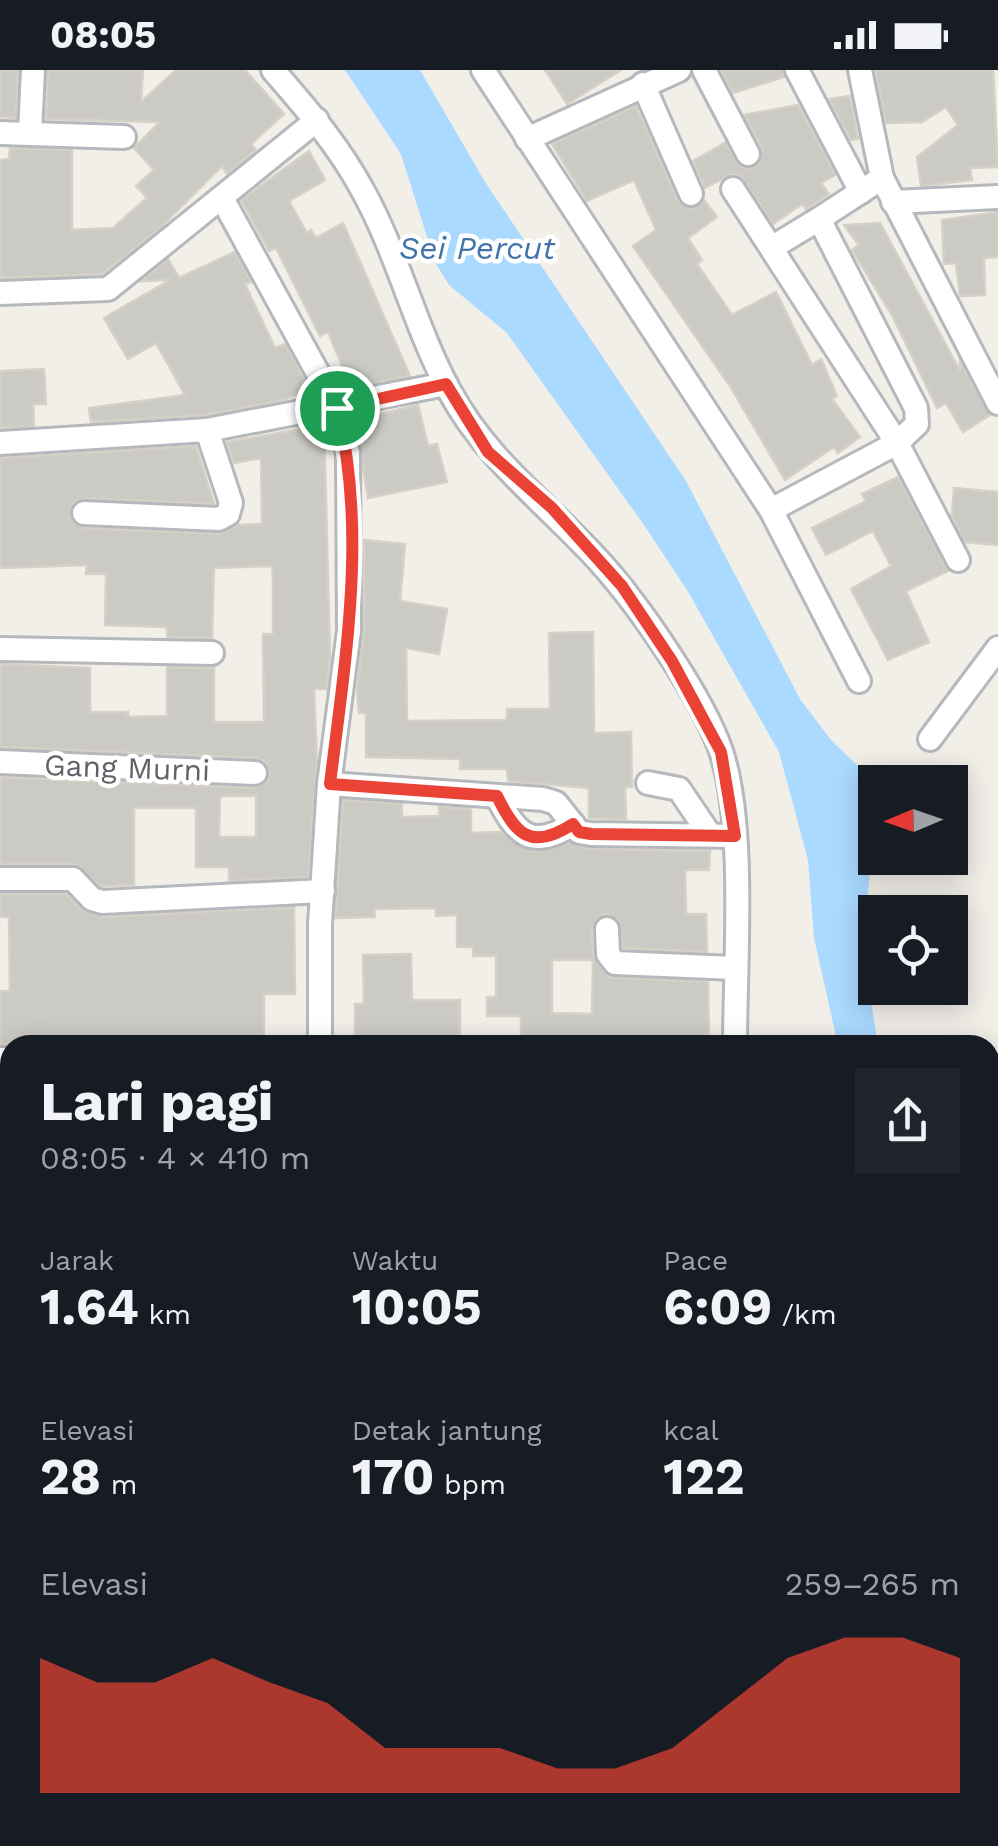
<!DOCTYPE html>
<html lang="id">
<meta charset="utf-8">
<style>
:root{--surface:#171b24;--page:#20242c;--text:#f1f3f6;--muted:#9ea1a6;--accent:#ea4335}
body{margin:0;font-family:"Work Sans",sans-serif;background:var(--page);color:var(--text);height:100vh;display:flex;flex-direction:column;font-size:38px;white-space:nowrap}
*{box-sizing:border-box;margin:0}
p{font-size:32px;color:var(--muted)}
.icon{flex:none;width:55px;height:55px;fill:none;stroke:currentColor;stroke-width:2;stroke-linecap:round;stroke-linejoin:round}
.map{position:relative;flex:1;overflow:hidden}
.side{position:absolute;left:0px;top:965px;width:1000px;height:812px;display:flex;flex-direction:column;background:var(--surface);border-radius:30px 30px 0 0;box-shadow:0 5px 25px #0003}
.side>*{flex:none}
.needle{width:65px;rotate:268deg}
.buttons{position:absolute;left:858px;top:695px;display:grid;gap:20px}
.buttons a{display:grid;place-items:center;width:110px;height:110px;border-radius:0px;background:var(--surface);box-shadow:0 5px 25px #0003;font-size:50px}
.pin{position:absolute;display:grid;place-items:center;width:85px;height:85px;color:#fff;margin:-42px;border:5px solid #fff;border-radius:50%;box-shadow:0 2px 10px #0007}
.round{display:grid;place-items:center;flex:none;width:105px;height:105px;border-radius:0px;background:var(--page)}
.summary{display:flex;align-items:center;justify-content:space-between;height:170px;padding:0 40px}
h1{font-size:55px;font-weight:700;line-height:75px}
.figures{display:grid;grid-template-columns:repeat(3,1fr);gap:15px;height:170px;padding:10px 40px}
.figures div{display:grid;align-content:center}
.figures b{font-size:50px;font-weight:700}
.figures small{font-size:28px;font-weight:400}
.figures p{font-size:28px}
.chart{height:280px;padding:20px 40px}
.chart p{display:flex;justify-content:space-between}
.chart svg{width:100%;height:180px;margin-top:10px;fill:var(--accent);opacity:.7}
.status{display:flex;justify-content:space-between;align-items:center;height:70px;padding:0 50px;background:var(--surface);direction:ltr}
.status svg{height:28px;fill:currentColor}
.map>svg:first-child{display:block}
.water{fill:#aadaff}
.building{fill:#cccac5;stroke:#d6d1c6;stroke-width:2.5;fill-rule:evenodd}
.lines{fill:none;stroke-linecap:round;stroke-linejoin:round}
.lane-casing{stroke:#b5b8bc;stroke-width:16}
.street-casing{stroke:#b5b8bc;stroke-width:28}
.lane{stroke:#fff;stroke-width:11}
.street{stroke:#fff;stroke-width:22}
.route-casing{stroke:#fff;stroke-width:20}
.route{stroke:#ea4335;stroke-width:12}
.labels{text-anchor:middle;stroke-width:9;stroke-linejoin:round;paint-order:stroke}
.street-label{font-size:30px;fill:#5f6368;stroke:#fff}
.water-label{font-size:32px;font-style:italic;fill:#4174aa;stroke:#fff}
</style>
<div class="status"><b>08:05</b><svg viewBox="0 0 49 12"><path d="M0 12V9h3v3zM5 12V6h3v6zM10 12V3h3v9zM15 12V0h3v12zM26 1h20v11H26zM47 4h2v5h-2z"/></svg></div>
<div class="map">
<svg width="998" height="1776" viewBox="0 0 998 1776">
<rect width="100%" height="100%" fill="#f1efe8"/>
<!-- water -->
<polygon class="water" points="345,0 420,0 485,112 686,411 800,629 831,670 875,713 876,788 870,801 865,853 867,906 878,975 838,975 814,868 808,790 779,682 687,520 644,455 507,263 449,215 435,192 401,84"/>
<!-- building -->
<g class="building">
<polygon points="0,0 18,0 16,48 0,47"/>
<polygon points="48,0 143,0 141,32 176,0 245,0 284,44 251,74 256,80 227,104 222,96 159,159 102,204 0,208 0,90 9,89 10,78 72,80 72,160 113,158 147,128 136,116 154,100 134,78 160,52 46,49"/>
<polygon points="545,0 621,0 567,34"/>
<polygon points="721,0 782,0 784,7 733,23"/>
<polygon points="875,0 993,0 998,97 970,98 972,110 921,116 917,87 958,55 946,37 922,52 886,53"/>
<polygon points="850,26 858,69 851,70 829,29"/>
<polygon points="798,35 835,105 821,113 829,124 806,139 802,134 773,154 741,106 733,103 705,118 693,91 725,73 741,97 754,98 761,91 762,78 744,45"/>
<polygon points="636,36 678,131 690,139 704,130 717,147 688,168 702,190 697,194 732,245 776,222 812,295 821,289 837,326 832,329 860,367 838,383 834,377 785,410 730,316 633,176 656,160 634,110 587,131 552,74"/>
<polygon points="309,81 325,110 289,131 307,163 311,160 316,168 343,153 410,306 351,317 328,262 320,266 276,178 269,181 241,130"/>
<polygon points="998,142 998,187 984,188 985,225 960,226 956,193 944,194 942,150"/>
<polygon points="880,153 960,301 960,292 990,345 963,362 946,333 937,338 892,245 852,180 859,175 844,155"/>
<polygon points="235,182 251,212 245,214 275,278 285,274 309,318 284,330 205,345 91,352 89,338 185,325 156,273 128,289 104,248 170,210 142,211 168,189 179,208"/>
<polygon points="44,299 46,334 33,334 34,356 0,358 0,301"/>
<polygon points="418,335 428,376 437,374 447,412 368,428 355,350"/>
<path d="M324,355L330,587L326,619H314L317,693L308,807L229,811V797H196V738H134V815L100,816L74,794H0V707L254,718L267,712L270,703L264,691L256,688L0,677V594L90,598V642H128V647L167,646V597L214,598V652H264L263,564H273V510L272,496L214,498L212,568L167,567V557L105,555L106,504H86L87,495L0,498V388L196,376L214,434L84,428L72,434L70,449L83,458L219,464L238,455L262,454L261,388L234,393L227,372ZM220,726H256V767H219Z"/>
<polygon points="898,407 948,501 906,521 929,572 888,590 851,519 891,496 873,461 826,485 812,458 866,431 862,424"/>
<polygon points="954,418 998,422 998,475 965,472 952,445"/>
<polygon points="364,470 405,474 400,531 447,539 439,584 406,578 407,651 507,650 507,639 550,639 549,563 593,562 594,663 631,662 632,717 625,717 626,749 589,748 589,718 508,711 507,699 460,699 460,689 366,687 366,643 359,643 357,619 364,561"/>
<path d="M343,730L402,734V747L439,746V737L471,739V763L501,762L532,782L570,773L591,779L710,781L709,800H685L686,844H706L707,882L623,878L620,852L607,844L598,847L592,860L593,886L609,907L708,912L709,966H704V975H521V946H487V927H496V886H473V877H457V845L436,846V838L374,839L375,847L335,848ZM552,890H593L592,944L552,943Z"/>
<polygon points="0,824 67,824 82,840 102,847 294,837 295,924 264,924 264,975 213,975 213,971 0,974 0,921 10,921 9,847 0,847"/>
<polygon points="411,884 412,930 460,930 460,975 355,974 355,934 364,934 363,885"/>
</g>
<g class="lines">
<defs>
<polyline id="lane" points="114,1776 115,1768"/>
<g id="street">
<path d="M273,0C306,38 339,76 363,121C398,184 415,258 450,322C486,389 548,435 599,491C638,534 702,626 721,681C746,756 735,893 735,975"/>
<polyline points="483,0 771,440 897,373 917,354 916,338 819,149 882,108"/>
<polyline points="704,0 748,84"/>
<polyline points="797,0 861,122"/>
<polyline points="860,0 882,108 998,333"/>
<polyline points="643,14 691,124"/>
<polyline points="0,63 124,67"/>
<polyline points="30,63 33,0"/>
<polyline points="527,69 679,0"/>
<polyline points="733,119 897,373 958,490"/>
<polyline points="223,130 337,338 348,383 349,561 329,714 320,854 320,975"/>
<polyline points="893,132 998,127"/>
<polyline points="773,177 819,149"/>
<polyline points="0,223 108,219 317,50"/>
<polyline points="0,373 207,360 446,314"/>
<polyline points="771,440 859,611"/>
<polyline points="84,443 219,449 228,444 231,433 207,360"/>
<polyline points="0,579 212,583"/>
<polyline points="930,669 998,578"/>
<polyline points="0,692 255,703"/>
<polyline points="648,713 679,719 710,765"/>
<polyline points="329,714 543,729 556,733 579,762 591,764 735,766"/>
<path d="M497,726C516,764 531,781 573,754"/>
<polyline points="0,809 73,809 92,829 102,832 323,821"/>
<polyline points="607,859 608,884 615,893 735,898"/>
<polyline points="0,989 10,989"/>
<polyline points="0,1189 10,1189"/>
<polyline points="990,1225 998,1226"/>
<polyline points="0,1294 10,1294"/>
<polyline points="990,1328 998,1328"/>
<polyline points="0,1452 10,1453"/>
<polyline points="990,1462 998,1462"/>
<polyline points="0,1622 10,1622"/>
<polyline points="990,1652 998,1652"/>
<polyline points="296,1776 296,1768"/>
<polyline points="439,1776 440,1768"/>
<polyline points="529,1776 529,1768"/>
<polyline points="731,1776 731,1768"/>
</g>
</defs>
<!-- lane casing -->
<use href="#lane" class="lane-casing"/>
<!-- street casing -->
<use href="#street" class="street-casing"/>
<!-- lane -->
<use href="#lane" class="lane"/>
<!-- street -->
<use href="#street" class="street"/>
</g>
<g class="lines">
<defs>
<path id="route" d="M446,314L488,382L552,438L622,516L672,591L721,682L735,766L591,764L579,762L573,754C531,781 516,765 497,726L330,714C345,591 368,460 337,338Z"/>
</defs>
<!-- route casing -->
<use href="#route" class="route-casing"/>
<!-- route -->
<use href="#route" class="route"/>
</g>
<g class="labels">
<!-- street labels -->
<g class="street-label">
<text transform="translate(127 698) rotate(2)" y="10">Gang Murni</text>
</g>
<!-- water labels -->
<g class="water-label">
<text x="477" y="189">Sei Percut</text>
</g>
</g>
</svg>
<div class="buttons">
<a><svg class="needle" viewBox="-14 -14 28 28"><path d="M0-13l5 13h-10z" fill="#e53935"/><path d="M0 13l5-13h-10z" fill="#9ea1a6"/></svg></a>
<a><svg class="icon" aria-label="locate" viewBox="0 0 24 24"><circle cx="12" cy="12" r="6"/><path d="M12 2v4M12 18v4M2 12h4M18 12h4"/></svg></a>
</div>
<div class="pin" style="left:337px;top:338px;background:#1e9e55"><svg class="icon" aria-label="arrive" viewBox="0 0 24 24"><path d="M6 21V4h12l-3 4 3 4H6"/></svg></div>
<section class="side">
<div class="summary"><div><h1>Lari pagi</h1><p>08:05 · 4 × 410 m</p></div><a class="round"><svg class="icon" aria-label="share" viewBox="0 0 24 24"><path d="M12 15V3M7 8l5-5 5 5M5 13v7h14v-7"/></svg></a></div>
<div class="figures">
<div><p>Jarak</p><b>1.64<small> km</small></b></div>
<div><p>Waktu</p><b>10:05</b></div>
<div><p>Pace</p><b>6:09<small> /km</small></b></div>
</div>
<div class="figures">
<div><p>Elevasi</p><b>28<small> m</small></b></div>
<div><p>Detak jantung</p><b>170<small> bpm</small></b></div>
<div><p>kcal</p><b>122</b></div>
</div>
<div class="chart"><p><span>Elevasi</span>259–265 m</p>
<svg viewBox="0 0 160 44" preserveAspectRatio="none"><path d="M0 44V11L10 17L20 17L30 11L40 17L50 22L60 33L70 33L80 33L90 38L100 38L110 33L120 22L130 11L140 6L150 6L160 11V44z"/></svg>
</div>
</section>
</div>
